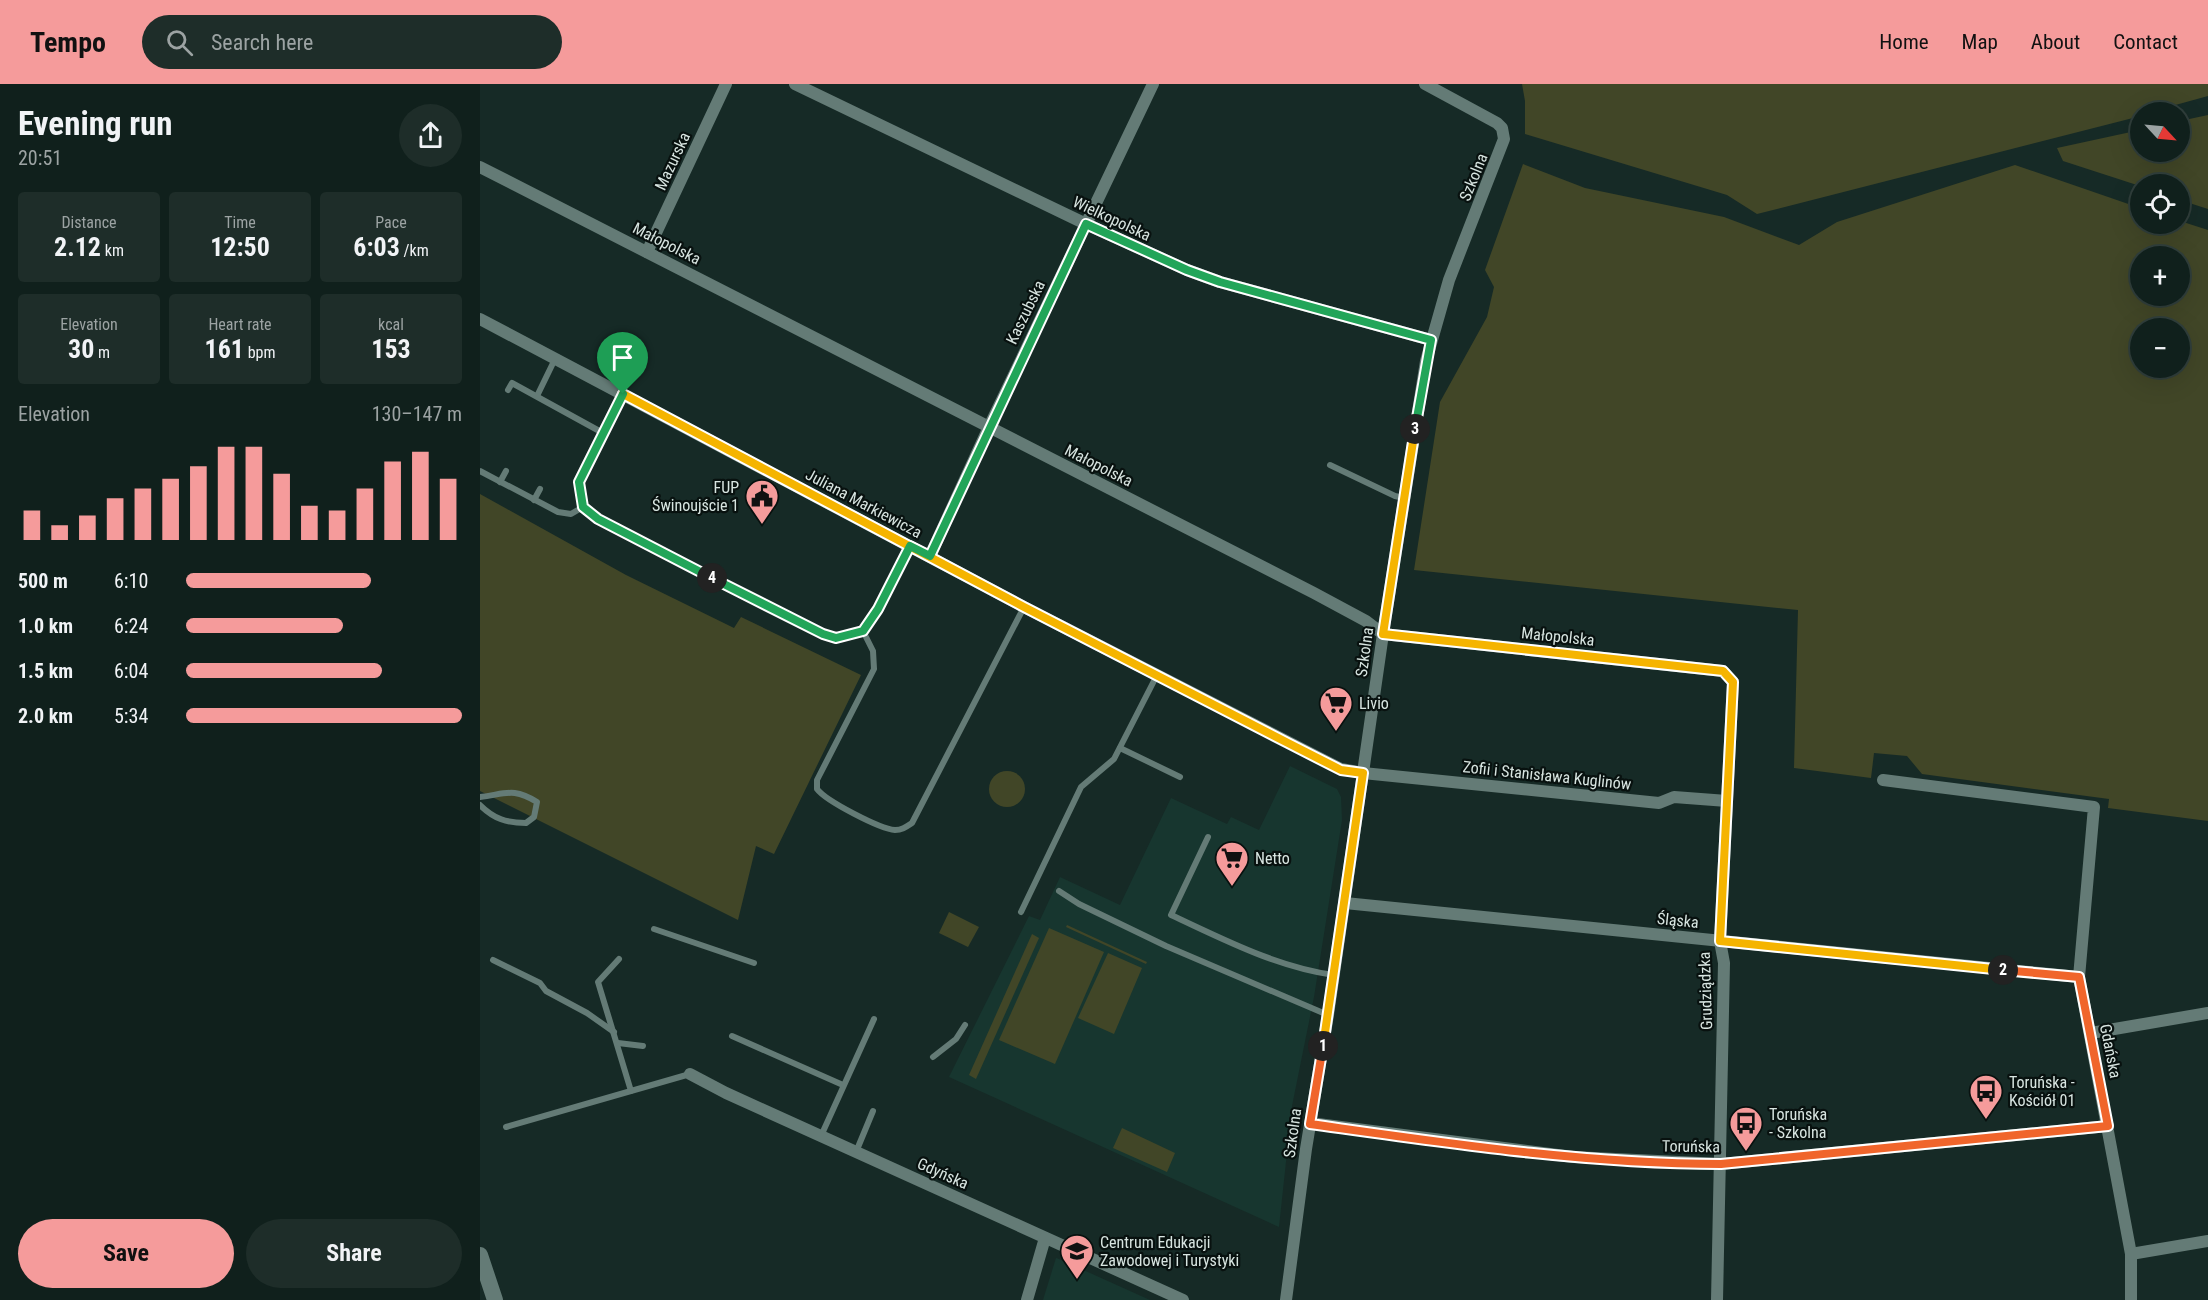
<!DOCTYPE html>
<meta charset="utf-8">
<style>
:root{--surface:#10201c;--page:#1e2d29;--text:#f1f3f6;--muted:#9ca3a3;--line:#303e3b;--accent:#f59b9b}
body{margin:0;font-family:"Roboto Condensed",sans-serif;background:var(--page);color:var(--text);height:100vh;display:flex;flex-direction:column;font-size:22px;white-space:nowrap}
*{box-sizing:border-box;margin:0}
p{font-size:20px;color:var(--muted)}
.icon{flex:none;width:33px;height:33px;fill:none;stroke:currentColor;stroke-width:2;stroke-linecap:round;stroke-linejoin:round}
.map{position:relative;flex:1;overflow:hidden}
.side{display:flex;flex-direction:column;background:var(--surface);width:480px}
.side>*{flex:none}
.needle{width:39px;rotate:116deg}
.tools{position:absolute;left:1650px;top:18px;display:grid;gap:12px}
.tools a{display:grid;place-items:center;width:60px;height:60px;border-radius:50%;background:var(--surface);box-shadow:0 6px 24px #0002,0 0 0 2px var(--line);font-size:30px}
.pin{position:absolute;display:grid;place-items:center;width:51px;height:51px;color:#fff;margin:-62px -26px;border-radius:50% 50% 50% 0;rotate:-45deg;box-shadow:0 0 6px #0007}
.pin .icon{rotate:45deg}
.km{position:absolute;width:30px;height:30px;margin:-15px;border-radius:50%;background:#222;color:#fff;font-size:16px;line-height:30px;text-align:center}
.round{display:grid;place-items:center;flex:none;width:63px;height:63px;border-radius:32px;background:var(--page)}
.summary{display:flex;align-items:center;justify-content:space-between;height:102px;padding:0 18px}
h1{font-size:33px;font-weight:700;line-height:45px}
.stats{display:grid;grid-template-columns:repeat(3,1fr);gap:9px;height:102px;padding:6px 18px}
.stats div{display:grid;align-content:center;border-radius:6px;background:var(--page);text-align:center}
.stats b{font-size:26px;font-weight:700}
.stats small{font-size:16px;font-weight:400}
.stats p{font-size:16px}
.chart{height:168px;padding:12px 18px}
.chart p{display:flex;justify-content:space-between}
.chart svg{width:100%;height:108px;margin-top:6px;stroke:var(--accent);stroke-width:6}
.button{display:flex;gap:12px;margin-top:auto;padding:12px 18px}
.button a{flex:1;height:69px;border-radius:36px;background:var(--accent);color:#111;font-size:24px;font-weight:700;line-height:69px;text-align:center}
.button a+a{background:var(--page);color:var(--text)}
ul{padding:0 18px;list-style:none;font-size:20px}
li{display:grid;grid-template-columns:96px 72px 1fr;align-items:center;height:45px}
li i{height:15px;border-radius:8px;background:var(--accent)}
header{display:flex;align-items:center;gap:36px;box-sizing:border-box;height:84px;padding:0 30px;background:var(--accent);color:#111}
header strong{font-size:28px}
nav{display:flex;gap:33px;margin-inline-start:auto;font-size:21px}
.search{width:420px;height:54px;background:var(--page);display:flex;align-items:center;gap:15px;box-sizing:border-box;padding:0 21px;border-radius:33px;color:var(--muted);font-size:22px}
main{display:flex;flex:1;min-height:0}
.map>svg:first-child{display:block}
.built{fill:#17362f}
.green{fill:#414627;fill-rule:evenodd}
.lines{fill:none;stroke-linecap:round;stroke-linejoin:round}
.lane{stroke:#647b76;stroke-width:6}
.street{stroke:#647b76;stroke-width:12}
.secondary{stroke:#647b76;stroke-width:16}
.split-1-casing{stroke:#fff;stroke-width:12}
.split-2-casing{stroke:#fff;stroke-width:12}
.split-3-casing{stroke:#fff;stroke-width:12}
.split-4-casing{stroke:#fff;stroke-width:12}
.split-5-casing{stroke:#fff;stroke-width:12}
.split-1{stroke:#f5b400;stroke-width:8}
.split-2{stroke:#f0652b;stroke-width:8}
.split-3{stroke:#f5b400;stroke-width:8}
.split-4{stroke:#22a559;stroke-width:8}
.split-5{stroke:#22a559;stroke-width:8}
.labels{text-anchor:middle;stroke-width:4.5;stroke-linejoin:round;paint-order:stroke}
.street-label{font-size:16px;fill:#d8e5e1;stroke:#08110f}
.poi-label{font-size:16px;fill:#d8e5e1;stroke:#08110f;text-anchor:start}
</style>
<header>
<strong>Tempo</strong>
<div class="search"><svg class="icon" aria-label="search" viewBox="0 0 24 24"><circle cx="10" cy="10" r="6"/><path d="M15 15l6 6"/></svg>Search here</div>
<nav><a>Home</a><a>Map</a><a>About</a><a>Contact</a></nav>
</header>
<main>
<section class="side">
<div class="summary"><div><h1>Evening run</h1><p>20:51</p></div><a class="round"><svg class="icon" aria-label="share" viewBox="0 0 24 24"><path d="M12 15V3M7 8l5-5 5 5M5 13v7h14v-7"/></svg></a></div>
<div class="stats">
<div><p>Distance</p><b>2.12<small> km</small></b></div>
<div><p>Time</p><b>12:50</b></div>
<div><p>Pace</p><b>6:03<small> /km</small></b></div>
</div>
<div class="stats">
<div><p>Elevation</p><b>30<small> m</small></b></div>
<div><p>Heart rate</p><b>161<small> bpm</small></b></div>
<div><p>kcal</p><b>153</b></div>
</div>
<div class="chart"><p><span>Elevation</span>130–147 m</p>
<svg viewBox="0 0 160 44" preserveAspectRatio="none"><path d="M5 44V32M15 44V38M25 44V34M35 44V27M45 44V23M55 44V19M65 44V14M75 44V6M85 44V6M95 44V17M105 44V30M115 44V32M125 44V23M135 44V12M145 44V8M155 44V19"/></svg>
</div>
<ul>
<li><b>500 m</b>6:10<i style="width:67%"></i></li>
<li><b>1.0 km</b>6:24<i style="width:57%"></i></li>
<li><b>1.5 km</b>6:04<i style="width:71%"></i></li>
<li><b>2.0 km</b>5:34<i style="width:100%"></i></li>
</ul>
<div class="button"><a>Save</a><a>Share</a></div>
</section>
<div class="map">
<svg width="1728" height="1216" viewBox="0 0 1728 1216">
<rect width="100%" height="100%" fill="#162a26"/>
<!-- built -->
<g class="built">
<polygon points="810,682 857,705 861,713 862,736 834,913 812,1022 799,1143 469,993 549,832 560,836 580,793 640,821 691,714 747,740 751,733 779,746"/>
<polygon points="576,1174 579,1175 670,1216 563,1216"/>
</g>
<!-- green -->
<g class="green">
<polygon points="1042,0 1728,0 1728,12 1670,28 1660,28 1660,31 1653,34 1277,130 1247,111 1045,50 1045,17"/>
<polygon points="1728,31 1728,125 1700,116 1700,100 1660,100 1660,102 1583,77 1577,64 1660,46 1660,68 1700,68 1700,37"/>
<path d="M1043,80L1105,104L1244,133L1319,161L1357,138L1535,81L1660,124V140H1700V137L1728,146V737L1628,724L1629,715L1442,690L1427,672L1394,669L1391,694L1314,684L1318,526L934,486L960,318L1007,233L1014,203L1005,186ZM1700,172V212H1660V172ZM1700,244V284H1660V244Z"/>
<polygon points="0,410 146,491 254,544 261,533 381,591 294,770 276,762 258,836 0,707"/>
<circle cx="527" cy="705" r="18"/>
<polygon points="469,828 499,843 488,863 459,849"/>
<polygon points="587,841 667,878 666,880 586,843"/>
<polygon points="569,844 624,868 575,980 519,956"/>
<polygon points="552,850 559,854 496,995 489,991"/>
<polygon points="628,869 662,884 634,950 598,934"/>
<polygon points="642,1044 695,1069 687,1088 633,1064"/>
</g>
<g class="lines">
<!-- lane -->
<g class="lane">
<polyline points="28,306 32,299 123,349"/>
<path d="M142,311L99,397L103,423L118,435L343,550C360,555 378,553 390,539L430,463"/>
<polyline points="57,312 75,275"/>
<polyline points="850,381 915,412 924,414"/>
<polyline points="0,387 78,428 91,430 103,423"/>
<polyline points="20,398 26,387"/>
<polyline points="54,416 60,405"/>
<path d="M383,547L393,567L394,585L337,696V705C346,717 400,745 415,746C422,746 426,743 432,739L544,523"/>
<polyline points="640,664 700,693"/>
<path d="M0,713C26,710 33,703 57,718L54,733L46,739C27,739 14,735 0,721"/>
<path d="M728,753L691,831C743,855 796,883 854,891"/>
<polyline points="579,807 599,820 686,862 848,931"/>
<polyline points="541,828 601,703 634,675 677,591"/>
<polyline points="174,845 274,879"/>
<polyline points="139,875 118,898 151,1007"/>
<polyline points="13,876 60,899 66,907 107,929 134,948"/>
<polyline points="252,952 363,1001"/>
<polyline points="138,959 163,962"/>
<polyline points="453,973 476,955 485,941"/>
<polyline points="26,1043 210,990"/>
<polyline points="341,1052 394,935"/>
<polyline points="376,1068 393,1027"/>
</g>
<!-- street -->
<g class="street">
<polyline points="315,0 606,140 707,186 740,198 951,256"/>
<polyline points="0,83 834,509 886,537 903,550 1243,587 1253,598 1240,857 1244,879 1237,1216"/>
<polyline points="167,168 246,0"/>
<polyline points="0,235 544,523 861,685 883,689 1179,719 1194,713 1247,717"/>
<polyline points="450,472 509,343 673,0"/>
<polyline points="1403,696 1614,723 1599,893 1651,1170 1651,1216"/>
<polyline points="865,819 1599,893"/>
<polyline points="1611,949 1728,929"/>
<polyline points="210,990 246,1009 703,1216"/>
<polyline points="830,1039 1093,1073 1241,1080 1628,1042"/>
<polyline points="1651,1170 1728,1157"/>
<polyline points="547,1216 565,1154"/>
<polyline points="806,1216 826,1065 848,931 903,550 946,277 969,196 1024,55 1022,44 1017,39 945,0"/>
</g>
<!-- secondary -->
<polyline class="secondary" points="0,1171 15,1216"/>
</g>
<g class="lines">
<defs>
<polyline id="split-1" points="143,310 544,523 808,659 861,686 883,689 843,962"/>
<path id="split-2" d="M843,962L830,1040C966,1059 1104,1080 1241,1080L1628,1042L1599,893L1523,886"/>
<polyline id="split-3" points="935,345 903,550 1243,587 1253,598 1240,857 1523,886"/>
<polyline id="split-4" points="232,494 343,550 356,554 383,547 398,525 430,462 450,472 606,140 707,186 740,198 951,256 935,345"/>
<polyline id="split-5" points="143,310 99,398 103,423 118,435 232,494"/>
</defs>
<!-- split-1 casing -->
<use href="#split-1" class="split-1-casing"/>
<!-- split-2 casing -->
<use href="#split-2" class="split-2-casing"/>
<!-- split-3 casing -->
<use href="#split-3" class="split-3-casing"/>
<!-- split-4 casing -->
<use href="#split-4" class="split-4-casing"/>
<!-- split-5 casing -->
<use href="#split-5" class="split-5-casing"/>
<!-- split-1 -->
<use href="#split-1" class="split-1"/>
<!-- split-2 -->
<use href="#split-2" class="split-2"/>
<!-- split-3 -->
<use href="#split-3" class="split-3"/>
<!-- split-4 -->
<use href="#split-4" class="split-4"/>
<!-- split-5 -->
<use href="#split-5" class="split-5"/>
</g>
<!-- icons -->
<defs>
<symbol id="civic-pin" viewBox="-11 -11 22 30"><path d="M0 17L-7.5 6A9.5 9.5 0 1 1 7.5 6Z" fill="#f59b9b" stroke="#08110f"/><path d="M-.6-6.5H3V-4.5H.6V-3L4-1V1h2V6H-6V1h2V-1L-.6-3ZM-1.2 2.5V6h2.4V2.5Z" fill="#111"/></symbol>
<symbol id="supermarket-pin" viewBox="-11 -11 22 30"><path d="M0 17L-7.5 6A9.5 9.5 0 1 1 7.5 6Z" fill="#f59b9b" stroke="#08110f"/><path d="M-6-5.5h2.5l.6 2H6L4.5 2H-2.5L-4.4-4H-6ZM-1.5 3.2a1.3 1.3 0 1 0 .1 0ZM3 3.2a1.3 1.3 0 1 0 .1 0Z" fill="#111"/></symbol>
<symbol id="bus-pin" viewBox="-11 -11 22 30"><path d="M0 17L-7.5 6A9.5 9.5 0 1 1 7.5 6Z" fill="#f59b9b" stroke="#08110f"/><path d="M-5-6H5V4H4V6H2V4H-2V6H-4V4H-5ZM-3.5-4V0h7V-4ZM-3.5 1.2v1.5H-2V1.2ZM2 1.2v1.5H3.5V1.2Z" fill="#111"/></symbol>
<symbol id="school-pin" viewBox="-11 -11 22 30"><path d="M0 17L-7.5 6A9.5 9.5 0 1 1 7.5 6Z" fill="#f59b9b" stroke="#08110f"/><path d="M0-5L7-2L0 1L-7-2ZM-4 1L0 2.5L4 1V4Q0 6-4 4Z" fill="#111"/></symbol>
</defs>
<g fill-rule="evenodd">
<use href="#civic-pin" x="263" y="393" width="38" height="52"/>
<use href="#supermarket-pin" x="837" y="600" width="38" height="52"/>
<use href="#supermarket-pin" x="733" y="755" width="38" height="52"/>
<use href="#bus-pin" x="1487" y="988" width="38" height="52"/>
<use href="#bus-pin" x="1247" y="1020" width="38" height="52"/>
<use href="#school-pin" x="578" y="1148" width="38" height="52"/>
</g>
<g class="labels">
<!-- street labels -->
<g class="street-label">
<text transform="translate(192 77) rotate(-65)" y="6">Mazurska</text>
<text transform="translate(993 93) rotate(-68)" y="6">Szkolna</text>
<text transform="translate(632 134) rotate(25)" y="6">Wielkopolska</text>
<text transform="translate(187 159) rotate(27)" y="6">Małopolska</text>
<text transform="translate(545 228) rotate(-64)" y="6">Kaszubska</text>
<text transform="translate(619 381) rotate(27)" y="6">Małopolska</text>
<text transform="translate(384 419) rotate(28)" y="6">Juliana Markiewicza</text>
<text transform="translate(1078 552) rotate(6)" y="6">Małopolska</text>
<text transform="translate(884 568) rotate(-82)" y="6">Szkolna</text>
<text transform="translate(1067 691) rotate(6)" y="6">Zofii i Stanisława Kuglinów</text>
<text transform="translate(1198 836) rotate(6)" y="6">Śląska</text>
<text transform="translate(1225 907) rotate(-92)" y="6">Grudziądzka</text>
<text transform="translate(1631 967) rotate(79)" y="6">Gdańska</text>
<text transform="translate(812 1049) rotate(-82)" y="6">Szkolna</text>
<text transform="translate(1211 1062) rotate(1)" y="6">Toruńska</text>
<text transform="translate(463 1089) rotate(24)" y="6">Gdyńska</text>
</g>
<!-- poi labels -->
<g class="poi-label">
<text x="259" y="409" text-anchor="end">FUP<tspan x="259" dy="18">Świnoujście 1</tspan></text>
<text x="879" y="625">Livio</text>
<text x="775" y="780">Netto</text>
<text x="1529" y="1004">Toruńska -<tspan x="1529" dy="18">Kościół 01</tspan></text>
<text x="1289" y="1036">Toruńska<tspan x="1289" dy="18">- Szkolna</tspan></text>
<text x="620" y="1164">Centrum Edukacji<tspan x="620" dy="18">Zawodowej i Turystyki</tspan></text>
</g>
</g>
</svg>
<div class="tools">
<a><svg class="needle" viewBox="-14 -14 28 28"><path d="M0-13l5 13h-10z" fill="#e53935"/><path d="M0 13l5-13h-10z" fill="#9ca3a3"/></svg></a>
<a><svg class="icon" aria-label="locate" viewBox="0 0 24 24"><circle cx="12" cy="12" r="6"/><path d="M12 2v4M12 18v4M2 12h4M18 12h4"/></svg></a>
<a>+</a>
<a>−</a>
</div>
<div class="pin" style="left:143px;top:310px;background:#1e9e55"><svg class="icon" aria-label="arrive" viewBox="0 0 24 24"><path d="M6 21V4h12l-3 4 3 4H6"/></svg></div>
<b class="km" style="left:843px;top:962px">1</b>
<b class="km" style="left:1523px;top:886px">2</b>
<b class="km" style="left:935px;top:345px">3</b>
<b class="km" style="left:232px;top:494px">4</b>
</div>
</main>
